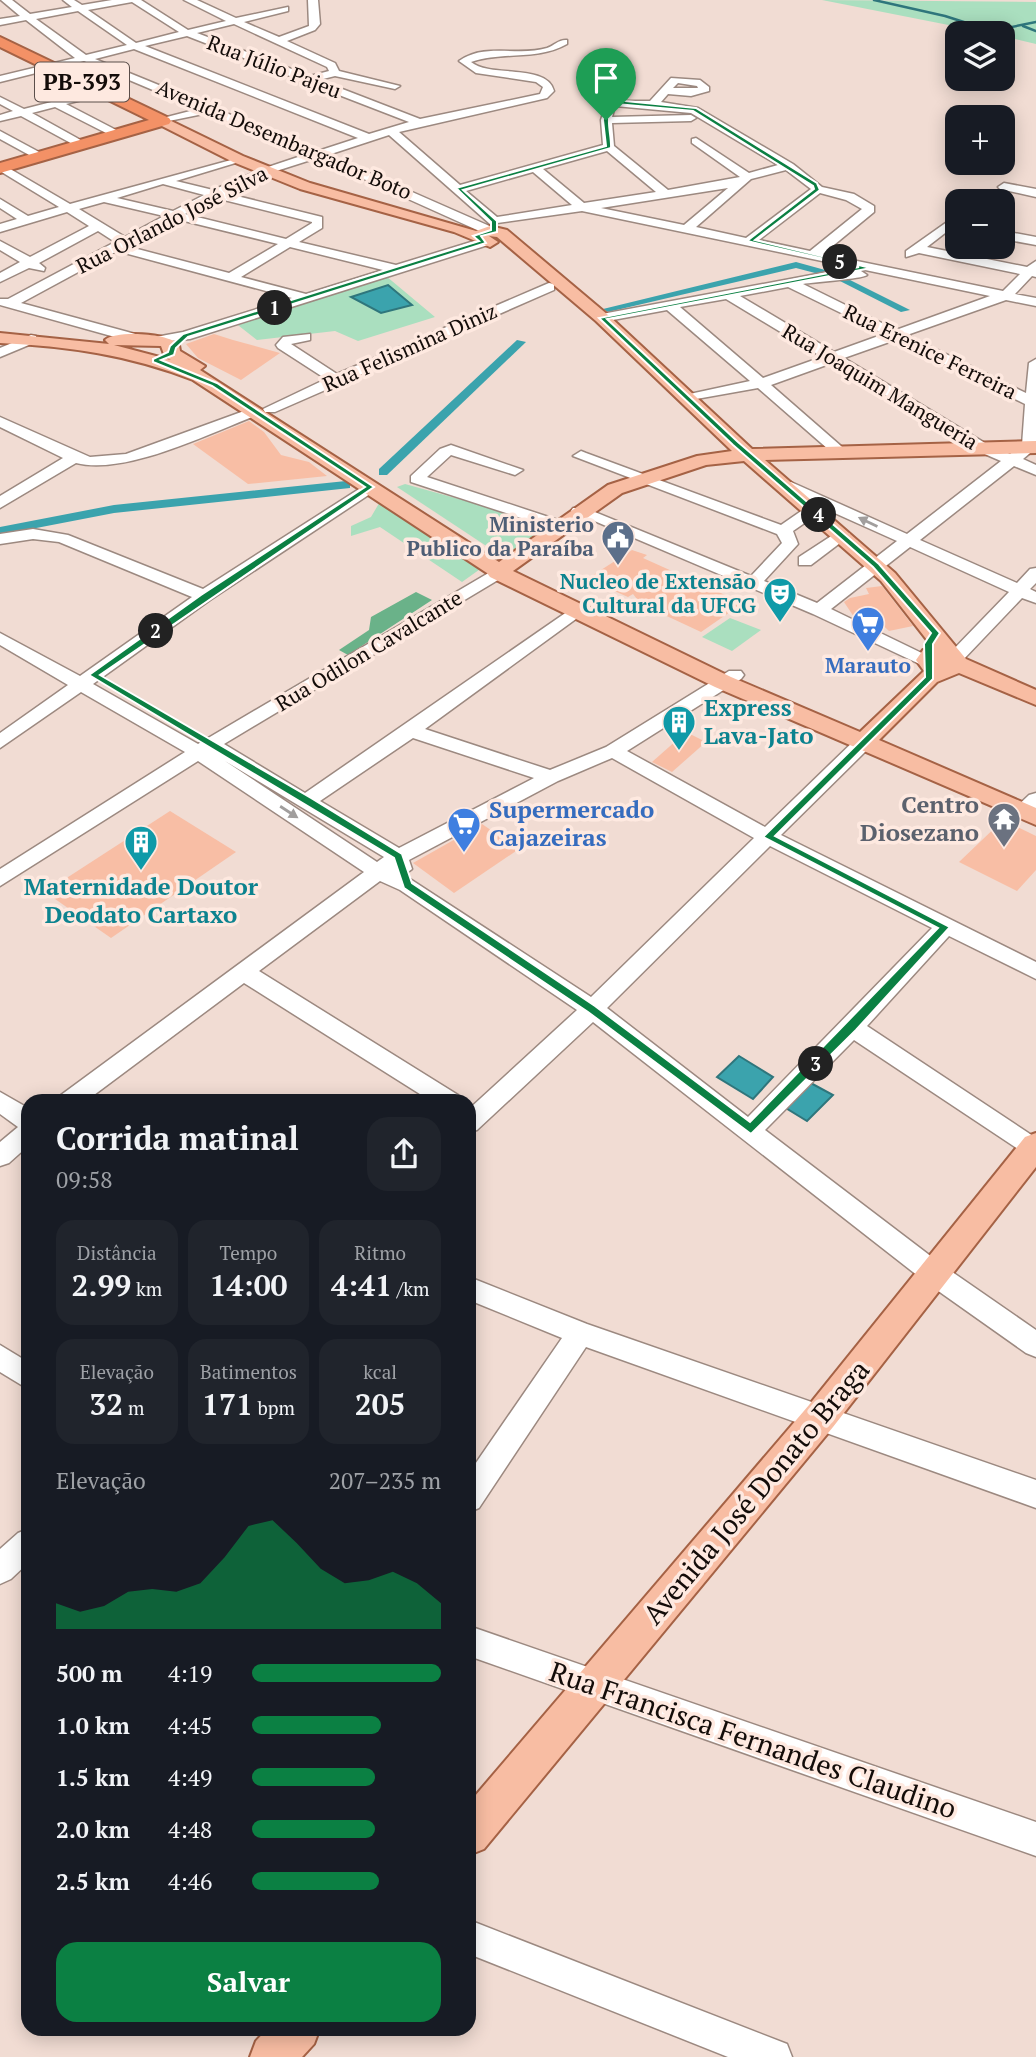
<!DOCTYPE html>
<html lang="pt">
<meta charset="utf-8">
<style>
:root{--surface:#171b24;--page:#20242c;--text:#f1f3f6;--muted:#9ea1a6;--accent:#0b8043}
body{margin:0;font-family:"PT Serif",serif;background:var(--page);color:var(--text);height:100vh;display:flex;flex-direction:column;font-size:26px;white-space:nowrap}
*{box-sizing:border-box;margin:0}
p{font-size:23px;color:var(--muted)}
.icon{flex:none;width:38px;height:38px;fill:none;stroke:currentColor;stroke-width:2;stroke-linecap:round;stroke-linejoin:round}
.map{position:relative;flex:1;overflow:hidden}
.details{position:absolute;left:21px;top:1094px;width:455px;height:942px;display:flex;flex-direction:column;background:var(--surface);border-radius:21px;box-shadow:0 4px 18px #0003}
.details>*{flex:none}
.fabs{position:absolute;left:945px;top:21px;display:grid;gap:14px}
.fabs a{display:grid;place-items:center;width:70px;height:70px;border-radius:14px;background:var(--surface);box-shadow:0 4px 18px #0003;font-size:35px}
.pin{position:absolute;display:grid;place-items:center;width:60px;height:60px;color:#fff;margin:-72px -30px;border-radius:50% 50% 50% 0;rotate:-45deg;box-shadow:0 0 7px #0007}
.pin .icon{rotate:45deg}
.km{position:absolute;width:35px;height:35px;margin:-18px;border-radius:50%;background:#222;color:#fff;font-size:19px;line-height:35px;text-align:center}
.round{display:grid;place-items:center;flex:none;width:74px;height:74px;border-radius:21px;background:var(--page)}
.head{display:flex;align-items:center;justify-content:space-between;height:119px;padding:0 35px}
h1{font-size:32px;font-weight:800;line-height:52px}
.figures{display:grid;grid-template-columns:repeat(3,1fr);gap:10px;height:119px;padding:7px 35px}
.figures div{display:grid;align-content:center;border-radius:18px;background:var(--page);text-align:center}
.figures b{font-size:30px;font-weight:800}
.figures small{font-size:19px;font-weight:400}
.figures p{font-size:19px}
.chart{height:196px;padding:14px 35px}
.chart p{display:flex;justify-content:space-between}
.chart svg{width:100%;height:126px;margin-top:7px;fill:var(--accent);opacity:.7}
.action{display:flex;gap:14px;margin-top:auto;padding:14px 35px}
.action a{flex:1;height:80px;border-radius:21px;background:var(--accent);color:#fff;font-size:28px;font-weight:800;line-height:80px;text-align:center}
ul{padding:0 35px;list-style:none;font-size:23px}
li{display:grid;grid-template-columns:112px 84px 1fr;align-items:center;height:52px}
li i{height:18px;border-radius:9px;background:var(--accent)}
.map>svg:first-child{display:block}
.green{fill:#aadfbf}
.forest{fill:#6ab289}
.water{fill:#3ba3ad;stroke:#2f767c;stroke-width:2}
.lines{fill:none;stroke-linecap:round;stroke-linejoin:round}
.stream{stroke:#2f767c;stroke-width:2.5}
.canal{fill:#3ba3ad;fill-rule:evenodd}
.building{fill:#f8bea5}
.minor-casing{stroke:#9c8980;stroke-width:3}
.major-casing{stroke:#a56245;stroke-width:4}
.highway-casing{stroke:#a56245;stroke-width:4}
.minor{fill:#fff;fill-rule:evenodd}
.major{fill:#f8bda3;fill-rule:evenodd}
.highway{fill:#f39166;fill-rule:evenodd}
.oneway{fill:#a19e9d}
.route{fill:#0b8043;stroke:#fff;stroke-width:2;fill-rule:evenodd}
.labels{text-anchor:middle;stroke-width:7;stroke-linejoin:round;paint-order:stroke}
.far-street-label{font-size:21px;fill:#130c09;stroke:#fee9e0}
.far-service-label{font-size:21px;font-weight:bold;fill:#4e5e75;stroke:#fee9e0;text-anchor:end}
.far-culture-label{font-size:21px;font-weight:bold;fill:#0d838f;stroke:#fee9e0;text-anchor:end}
.far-shop-label{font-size:21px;font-weight:bold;fill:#366cbe;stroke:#fee9e0}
.shield{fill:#fee9e0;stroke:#5a4e4a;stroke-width:2}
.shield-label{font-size:23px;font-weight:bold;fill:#130c09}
.culture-label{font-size:24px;font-weight:bold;fill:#0d838f;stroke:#fee9e0;text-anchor:start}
.worship-label{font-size:24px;font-weight:bold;fill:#5b616d;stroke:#fee9e0;text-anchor:end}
.shop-label{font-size:24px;font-weight:bold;fill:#366cbe;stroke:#fee9e0;text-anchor:start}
.near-street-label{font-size:28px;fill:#130c09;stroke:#fee9e0}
</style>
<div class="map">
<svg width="1036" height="2057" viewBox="0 0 1036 2057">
<rect width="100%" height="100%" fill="#f1dcd3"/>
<!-- green -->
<g class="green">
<polygon points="822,0 1036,2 1036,44 1003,36 1003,33 989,33"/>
<polygon points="386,276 435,317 358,341 335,331 257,340 234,322"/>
<polygon points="405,484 556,526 506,559 397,487"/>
<polygon points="381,500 483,567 462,582 380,527 351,536 351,526 371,517"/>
<polygon points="730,618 761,630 732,651 702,637"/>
</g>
<!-- forest -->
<polygon class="forest" points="416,592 432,600 348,655 339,650 369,630 371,617"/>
<!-- water -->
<g class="water">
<polygon points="388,285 412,305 381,313 351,297"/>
<polygon points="739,1056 773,1077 753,1099 717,1077"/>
<polygon points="807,1081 833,1095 807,1121 781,1105"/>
</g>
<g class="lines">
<!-- stream -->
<g class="stream">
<polyline points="874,0 945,16 992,31 1036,22"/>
<polyline points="1023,26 1036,31"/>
</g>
<!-- canal -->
<g class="canal">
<polygon points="796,262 836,273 910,310 901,312 834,278 796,268 608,312 603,309"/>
<polygon points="517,340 526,342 387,475 379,475 379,469"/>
<polygon points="346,481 350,482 350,488 114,513 0,535 0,527 114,505"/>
</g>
</g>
<!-- building -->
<g class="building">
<polygon points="214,334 233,340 280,353 241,380 198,358 186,344"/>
<polygon points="249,421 264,432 281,455 309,462 327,476 248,484 193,444"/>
<polygon points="632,550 647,555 643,558 743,603 701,632 641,604 633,594 628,597 587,579"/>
<polygon points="882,586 913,626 889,631 872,615 854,617 844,602 850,598 869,594 866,588"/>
<polygon points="686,732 706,742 672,772 652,762"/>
<polygon points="170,811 236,852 111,938 45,892"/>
<polygon points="1003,820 1036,836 1036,870 1017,891 959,862"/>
<polygon points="482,824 519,849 454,893 413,863"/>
</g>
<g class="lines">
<defs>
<g id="minor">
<path d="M1,0H12L30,14L72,7L63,0H74L82,5L112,0H141L188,30L226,21L184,0H197L236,18L288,7V11L244,22L279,37L309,26L308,0H318L320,24L315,30L287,41L335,63L339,71L400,86L395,89L335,76L319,80L420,119L540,94L543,87L536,82L476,73L459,61C486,42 518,57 547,48C555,45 559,39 567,40V44C537,61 503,51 471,62C490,78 547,63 554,91L547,98L399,132L460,185L603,145L601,120L607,101H650L671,78L700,80L709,87V91L691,96L668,94L661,102L698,108L793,164L822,187L854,194L874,206V212L823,254L1003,291L1020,274L919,253L906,257V251L947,222L957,224V232L949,230L927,247L1027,267L1036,261V277L1032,276L1015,294L1036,298V306L1006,300L907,335L1026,393L1029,363L1036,359V448L1023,459L1036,465V475L1014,466L920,540L1017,583L1030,569L1036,568V583L1030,589L1036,592V603L1022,598L961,662H949L946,658L949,654L1009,592L910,547L831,609L934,659L937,663L934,667L928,668L813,614L571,511L573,508H585L751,576L782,543L777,534L573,456L581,451L586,453L781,525L807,507H819V513L793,531L798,544L764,581L817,603L897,541L779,488V482H791L907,534L1001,461L980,452L832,363L771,385L849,453L846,456H836L758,388L685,401V395L750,381L667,310L602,322L595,318L602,314L838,270L861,271L867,275C862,279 815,282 803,284L896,330L990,296L582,211L490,224L389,135L328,155L494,228V234H486L317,158L270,173L225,193L322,217V228L299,242L396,265L484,238L490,242L488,245L190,339L140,344L0,305V299H8L115,242L98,231L39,263L45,268L44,271L29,268L0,282V273L20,262L0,250V241L30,257L89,226L67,212L0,232V224L17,219L0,208V199L28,216L59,207L0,171V163L70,204L242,157V161L176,181L213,190L262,169L307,154L208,113L159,123V119L198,109L84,61L0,82V76L75,58L26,20L0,25V19L20,16ZM132,2L179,32L136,43L88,10ZM78,11L127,45L86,55L36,19ZM234,24L327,67L329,71L310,76L197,33ZM187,36L300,80V83H308L409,122L369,134L145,46ZM134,49L358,138L318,151L219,110V106H210L95,59ZM678,83L697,86L698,88H673ZM615,106L691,113L778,165L749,173L696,138L692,139V143L740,177L668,190L614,146L612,123L691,121L696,118L691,115L612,117ZM607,151L656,192L584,203L543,169ZM786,170L811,189L746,238L696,227L751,179ZM533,172L572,205L497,217L466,191ZM163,184L204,195L173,211L117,198ZM728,188L684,225L601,208ZM820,193L846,200L862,209L810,251L759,240ZM216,198L312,222V223L286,239L185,214ZM104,202L164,216L125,237L79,209ZM176,219L278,244L229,273L126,246ZM290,247L383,270L306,294L241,277ZM117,251L292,298L183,332L150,338L21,303ZM788,287L884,334L834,352L740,296ZM726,299L822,357L763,378L680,307ZM895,340L1025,404L1022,445L1010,454L990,446L844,358Z"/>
<polygon points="102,89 107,92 106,94 66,104 118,131 118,135 110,135 55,107 32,113 86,143 86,147 78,147 21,116 0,121 0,115 13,111 0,104 0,97 24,109"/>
<polygon points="0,131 39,152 41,154 31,156 0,139"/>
<polygon points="1004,183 1036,189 1036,197 1000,189 998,187"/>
<polygon points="1003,231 1036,237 1036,245 1003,239"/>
<polygon points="549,283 554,284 554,290 275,412 265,412 263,409 326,379 278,348 276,345 283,337 310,334 310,340 291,344 337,374"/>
<polygon points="31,335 36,336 36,342 0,357 0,348"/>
<path d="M255,407L262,411L260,414C212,432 126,476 76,463L0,508V496L63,458L0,427V417L90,457L126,454Z"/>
<polygon points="451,445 523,470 515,475 451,455 427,477 570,524 570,530 558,530 411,482 411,476 440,449"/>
<path d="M370,482L376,484V490L210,600L93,684L198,744L497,568L503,569L505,573L503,577L224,744L305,793L574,607L583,612L580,616L425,729L550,770L606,747L729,671H741L744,675L741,679L627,751L765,827L858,737H872L874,741L872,745L781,835L1036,962V979L949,936L867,1026L1036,1138V1161L854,1040L765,1130L945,1267L1036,1330V1357L1026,1353L927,1283L593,1022L477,1130L469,1132V1109L577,1010L400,890L380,881L259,971L458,1095L462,1101H431L244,983L86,1101H57L61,1095L364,872L198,761L0,886V869L185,752L81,692L0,748V733L68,685L0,645V633L80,676L192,597L59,542L33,539L0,544V534L33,529L68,535L203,589ZM413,738L534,778L399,848L320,801ZM612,758L754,838L591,997L404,875L412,869L409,860L558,781ZM225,761L384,857L377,862ZM770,846L932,928L748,1117L607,1008Z"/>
<polygon points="842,529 850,534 848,537 811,565 799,565 799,557"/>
<polygon points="1036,793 1036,809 1023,816 1016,815 1013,810 1029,795"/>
<polygon points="0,1092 28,1108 28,1146 9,1163 0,1166 0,1142 18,1127 0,1114"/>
<polygon points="469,1277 587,1324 1036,1480 1036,1508 586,1347 479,1508 469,1512 469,1473 562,1338 469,1300"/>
<polygon points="0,1345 28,1362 28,1389 0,1372"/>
<polygon points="28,1529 28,1563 11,1579 0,1584 0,1549 18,1533"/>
<polygon points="469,1626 1036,1822 1036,1856 469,1656"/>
<polygon points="469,1920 787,2044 792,2057 728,2057 469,1954"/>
</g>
<g id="major">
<path d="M163,117L243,156L310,183L476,231L490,226L507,230L608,315L752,449L1036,441V453L765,460L895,573L966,659L1036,690V705L959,673L937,682L879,740L1036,808V825L715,687L490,577L487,573L193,380C130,355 67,346 0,343V333L109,344L105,340C115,330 170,333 179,345L180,351L205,366L200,370L499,562L608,485L697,456L732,451L596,321L497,237L489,236L498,242L490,247L454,232L300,189L233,162L158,124L156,121ZM114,345L161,346L165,357L171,360ZM744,461L881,581L934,649L923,650L916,660L924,671L860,732L731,677L513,571L622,493L706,465Z"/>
<polygon points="1036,1133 1036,1167 833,1427 484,1849 469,1855 469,1803 809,1405 1025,1137"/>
<polygon points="268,2028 320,2028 314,2044 302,2057 250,2057 256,2041"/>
</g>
<polygon id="highway" points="0,37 169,118 171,121 169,124 0,173 0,163 149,120 0,47"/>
</defs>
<!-- minor casing -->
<use href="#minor" class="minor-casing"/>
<!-- major casing -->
<use href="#major" class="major-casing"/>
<!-- highway casing -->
<use href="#highway" class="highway-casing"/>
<!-- minor -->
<use href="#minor" class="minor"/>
<!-- major -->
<use href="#major" class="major"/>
<!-- highway -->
<use href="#highway" class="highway"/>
</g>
<!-- one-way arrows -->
<defs><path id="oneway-solid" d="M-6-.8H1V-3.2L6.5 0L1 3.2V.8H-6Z" transform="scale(1.75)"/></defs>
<g class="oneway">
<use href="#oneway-solid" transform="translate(868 522) rotate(-154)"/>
<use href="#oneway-solid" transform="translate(289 812) rotate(33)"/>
</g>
<!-- route -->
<path class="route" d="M615,100L696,108L817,183L820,190L755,240L871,268L607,319L738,442L879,564L940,633L933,644V679L775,836L950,927L856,1030L751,1134L588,1012L404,888L394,858L89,675L201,595L365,487L212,386L153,362V359L168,352L170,346L183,334L479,241L473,236L491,230V222L456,188L606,146L603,120L606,107ZM616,104L693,111L813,186L814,189L747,241L859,267L599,318L733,445L873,567L931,633L924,644L925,677L763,837L938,928L750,1122L595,1006L412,883L402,854L311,798L100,675L374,487L217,383L161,360L174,355L176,348L188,337L486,243L481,236L497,232V221L463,190L611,148C612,134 603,114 616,104Z"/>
<!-- icons -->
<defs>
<symbol id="civic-pin" viewBox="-11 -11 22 30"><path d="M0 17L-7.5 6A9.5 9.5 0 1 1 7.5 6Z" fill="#5c6f8a" stroke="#fee9e0"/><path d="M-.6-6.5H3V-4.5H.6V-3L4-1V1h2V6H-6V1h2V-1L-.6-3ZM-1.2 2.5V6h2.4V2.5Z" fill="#fff"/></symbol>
<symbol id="theatre-pin" viewBox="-11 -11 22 30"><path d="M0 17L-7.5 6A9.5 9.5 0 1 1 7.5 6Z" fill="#0f9aa8" stroke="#fee9e0"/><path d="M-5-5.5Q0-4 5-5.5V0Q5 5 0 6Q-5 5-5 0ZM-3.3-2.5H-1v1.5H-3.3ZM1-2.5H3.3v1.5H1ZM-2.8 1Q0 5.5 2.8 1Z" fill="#fff"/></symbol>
<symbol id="supermarket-pin" viewBox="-11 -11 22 30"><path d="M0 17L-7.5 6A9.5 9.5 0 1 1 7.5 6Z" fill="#3f7fe0" stroke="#fee9e0"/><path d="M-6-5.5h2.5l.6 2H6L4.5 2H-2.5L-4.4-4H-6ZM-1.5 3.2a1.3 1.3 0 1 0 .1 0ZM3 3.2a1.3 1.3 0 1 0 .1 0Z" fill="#fff"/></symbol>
<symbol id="building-pin" viewBox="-11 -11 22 30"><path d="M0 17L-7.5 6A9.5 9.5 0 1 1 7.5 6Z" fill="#0f9aa8" stroke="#fee9e0"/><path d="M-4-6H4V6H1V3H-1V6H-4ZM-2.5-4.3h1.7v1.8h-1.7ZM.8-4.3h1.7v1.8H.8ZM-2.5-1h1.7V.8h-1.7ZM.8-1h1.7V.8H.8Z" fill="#fff"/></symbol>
<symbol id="temple-pin" viewBox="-11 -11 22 30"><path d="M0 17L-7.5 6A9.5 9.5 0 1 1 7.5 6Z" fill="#6b7280" stroke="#fee9e0"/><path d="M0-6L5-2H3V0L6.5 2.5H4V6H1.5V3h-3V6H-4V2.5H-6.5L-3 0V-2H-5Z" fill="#fff"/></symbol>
</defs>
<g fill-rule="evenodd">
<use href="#civic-pin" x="599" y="518" width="38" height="52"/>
<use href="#theatre-pin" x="761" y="575" width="38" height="52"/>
<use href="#supermarket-pin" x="849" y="604" width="38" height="52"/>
<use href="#building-pin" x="660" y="703" width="38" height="52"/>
<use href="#temple-pin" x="985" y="800" width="38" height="52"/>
<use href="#supermarket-pin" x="445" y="805" width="38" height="52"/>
<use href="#building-pin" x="122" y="823" width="38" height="52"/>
</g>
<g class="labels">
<!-- far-street labels -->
<g class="far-street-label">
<text transform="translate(274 67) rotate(21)" y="7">Rua Júlio Pajeu</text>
<text transform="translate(284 140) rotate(23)" y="7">Avenida Desembargador Boto</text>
<text transform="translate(172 220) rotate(-27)" y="7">Rua Orlando José Silva</text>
<text transform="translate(410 348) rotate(-24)" y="7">Rua Felismina Diniz</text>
<text transform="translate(930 352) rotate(26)" y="7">Rua Erenice Ferreira</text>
<text transform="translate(880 387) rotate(31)" y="7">Rua Joaquim Mangueria</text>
<text transform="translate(369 651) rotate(-31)" y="7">Rua Odilon Cavalcante</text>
</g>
<!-- far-service labels -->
<g class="far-service-label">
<text x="594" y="532">Ministerio<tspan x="594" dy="24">Publico da Paraíba</tspan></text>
</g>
<!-- far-culture labels -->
<g class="far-culture-label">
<text x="756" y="589">Nucleo de Extensão<tspan x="756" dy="24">Cultural da UFCG</tspan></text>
</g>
<!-- far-shop labels -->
<g class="far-shop-label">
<text x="868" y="673">Marauto</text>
</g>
<!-- shield labels -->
<rect class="shield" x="35" y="62.5" width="94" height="39" rx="5"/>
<g class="shield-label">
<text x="82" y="90">PB-393</text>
</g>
<!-- culture labels -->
<g class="culture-label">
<text x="704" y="716">Express<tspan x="704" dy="28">Lava-Jato</tspan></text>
<text x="141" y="895" text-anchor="middle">Maternidade Doutor<tspan x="141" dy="28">Deodato Cartaxo</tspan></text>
</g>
<!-- worship labels -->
<g class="worship-label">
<text x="979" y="813">Centro<tspan x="979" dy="28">Diosezano</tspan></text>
</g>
<!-- shop labels -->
<g class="shop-label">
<text x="489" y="818">Supermercado<tspan x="489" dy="28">Cajazeiras</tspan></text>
</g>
<!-- near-street labels -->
<g class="near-street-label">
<text transform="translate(756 1492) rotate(-50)" y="10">Avenida José Donato Braga</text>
<text transform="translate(753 1740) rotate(19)" y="10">Rua Francisca Fernandes Claudino</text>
</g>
</g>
</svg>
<div class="fabs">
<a><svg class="icon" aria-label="layers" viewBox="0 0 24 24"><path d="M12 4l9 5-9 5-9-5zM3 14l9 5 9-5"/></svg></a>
<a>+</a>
<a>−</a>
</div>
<div class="pin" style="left:606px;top:120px;background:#1e9e55"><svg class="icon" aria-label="arrive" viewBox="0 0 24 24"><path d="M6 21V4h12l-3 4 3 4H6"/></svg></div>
<b class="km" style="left:275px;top:308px">1</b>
<b class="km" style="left:156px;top:631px">2</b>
<b class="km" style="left:816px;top:1064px">3</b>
<b class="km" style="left:819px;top:515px">4</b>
<b class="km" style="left:840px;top:262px">5</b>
<section class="details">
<div class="head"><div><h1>Corrida matinal</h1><p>09:58</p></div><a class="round"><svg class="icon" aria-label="share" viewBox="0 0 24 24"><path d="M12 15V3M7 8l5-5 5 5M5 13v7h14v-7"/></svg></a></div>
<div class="figures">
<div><p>Distância</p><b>2.99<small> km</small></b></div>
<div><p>Tempo</p><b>14:00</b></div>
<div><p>Ritmo</p><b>4:41<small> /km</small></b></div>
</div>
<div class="figures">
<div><p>Elevação</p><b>32<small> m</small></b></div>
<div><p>Batimentos</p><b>171<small> bpm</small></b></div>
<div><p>kcal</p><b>205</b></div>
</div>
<div class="chart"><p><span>Elevação</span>207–235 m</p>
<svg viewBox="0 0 160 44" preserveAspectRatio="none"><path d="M0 44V35L10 38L20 36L30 31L40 30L50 31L60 28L70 19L80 8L90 6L100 14L110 23L120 28L130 27L140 24L150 28L160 35V44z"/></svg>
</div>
<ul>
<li><b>500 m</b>4:19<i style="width:100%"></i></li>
<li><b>1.0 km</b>4:45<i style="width:68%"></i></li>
<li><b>1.5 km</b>4:49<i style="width:65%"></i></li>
<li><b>2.0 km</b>4:48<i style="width:65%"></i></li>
<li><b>2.5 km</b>4:46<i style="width:67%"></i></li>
</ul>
<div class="action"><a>Salvar</a></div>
</section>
</div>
